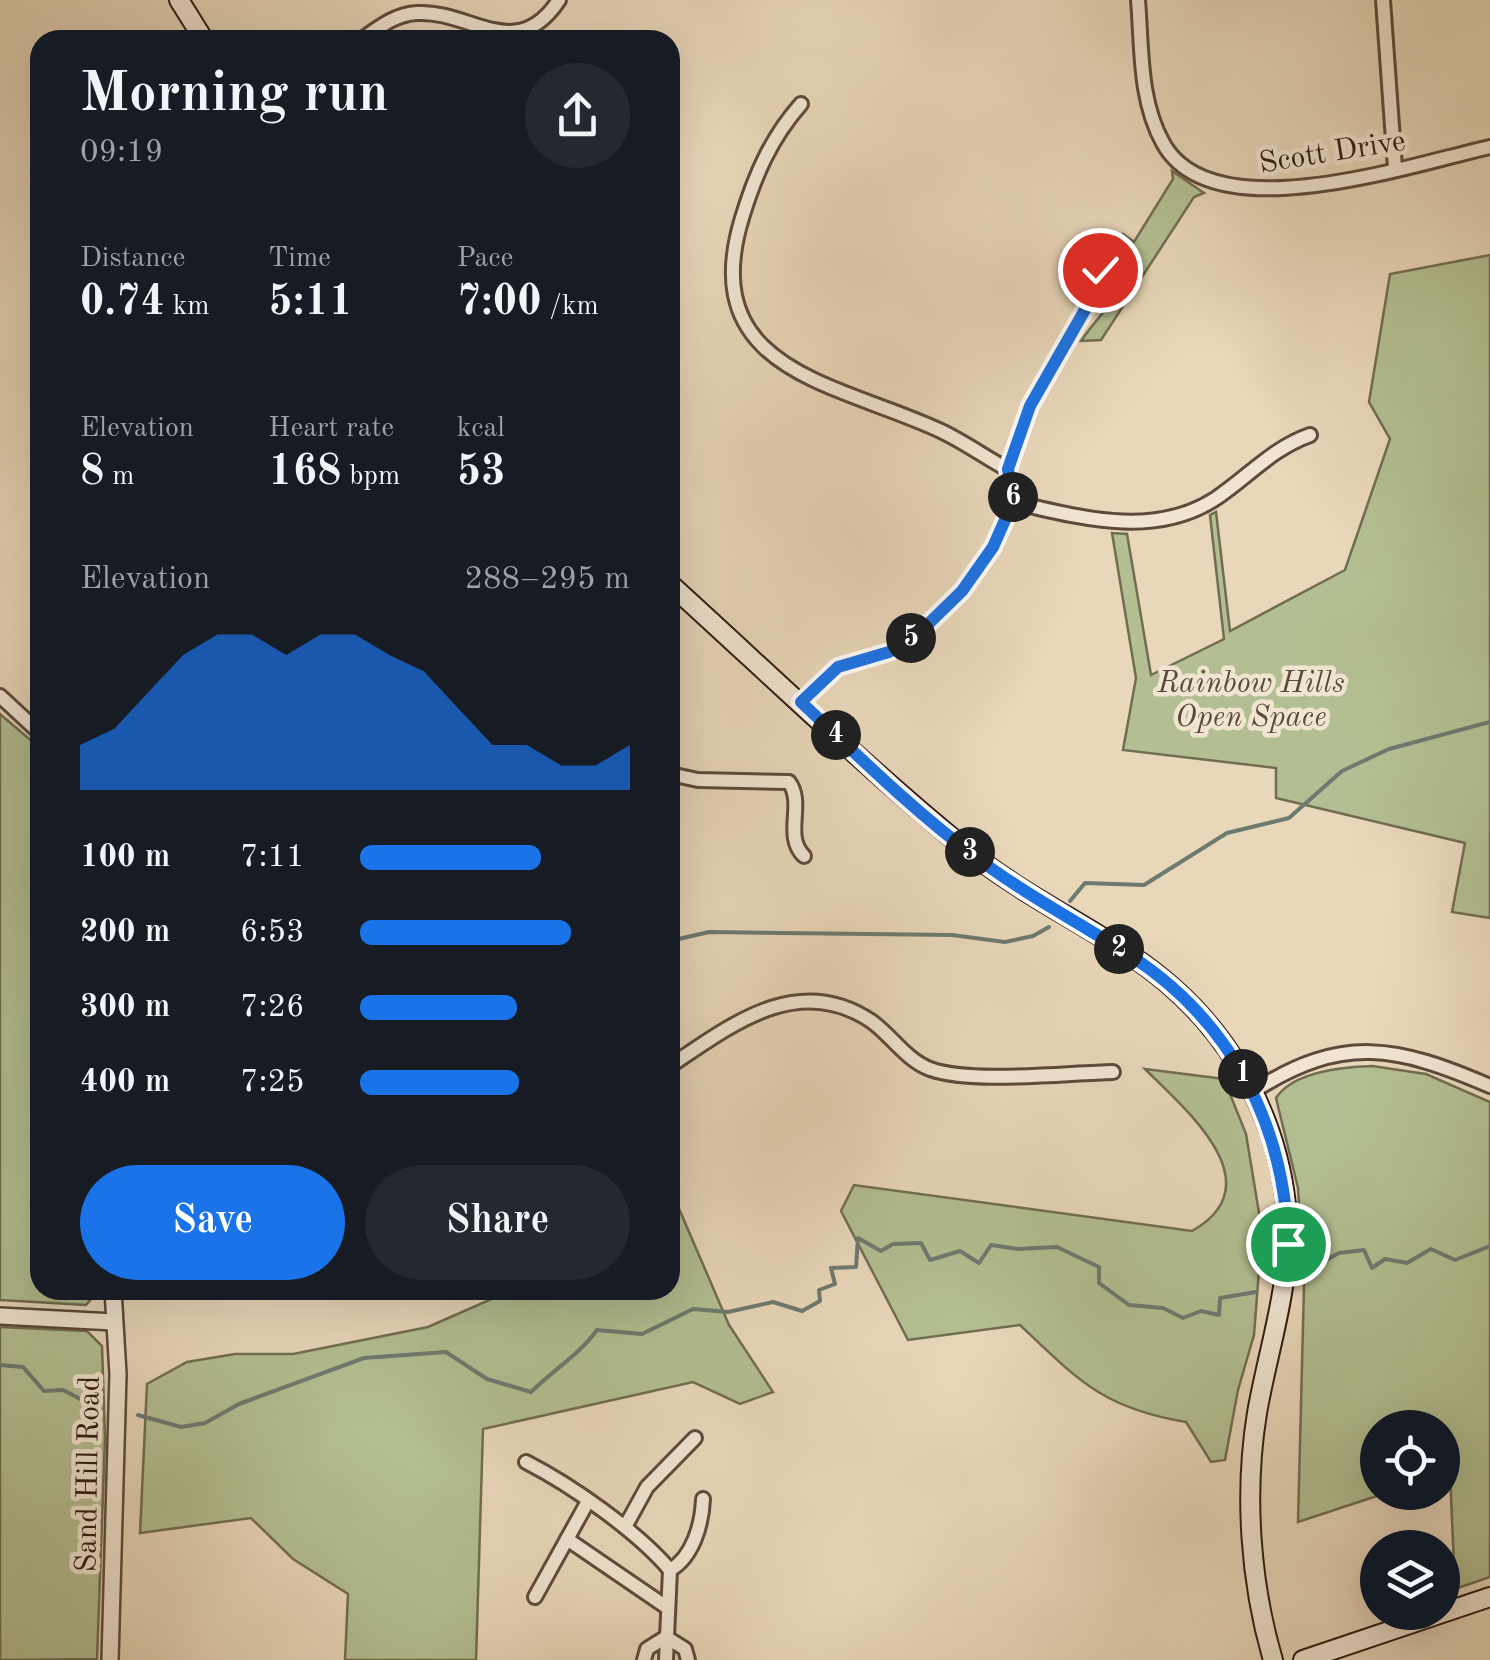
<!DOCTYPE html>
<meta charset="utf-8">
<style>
:root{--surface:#171b24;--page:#242831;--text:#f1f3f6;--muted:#9ea1a6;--accent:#1a73e8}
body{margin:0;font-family:"Old Standard TT",serif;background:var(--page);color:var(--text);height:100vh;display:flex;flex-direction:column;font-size:38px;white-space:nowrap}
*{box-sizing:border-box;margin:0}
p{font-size:32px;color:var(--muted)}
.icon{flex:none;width:55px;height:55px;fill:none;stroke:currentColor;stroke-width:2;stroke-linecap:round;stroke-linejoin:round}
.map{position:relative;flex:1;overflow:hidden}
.drawer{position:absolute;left:30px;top:30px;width:650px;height:1270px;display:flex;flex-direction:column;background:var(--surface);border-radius:30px;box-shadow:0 10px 40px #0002}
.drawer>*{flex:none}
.fabs{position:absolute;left:1360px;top:1410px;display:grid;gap:20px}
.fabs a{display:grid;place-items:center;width:100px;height:100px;border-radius:50%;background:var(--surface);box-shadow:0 10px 40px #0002;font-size:50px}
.pin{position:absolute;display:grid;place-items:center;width:85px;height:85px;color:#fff;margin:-42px;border:5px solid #fff;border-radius:50%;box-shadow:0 2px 10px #0007}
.km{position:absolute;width:50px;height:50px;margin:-25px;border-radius:50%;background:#222;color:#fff;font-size:28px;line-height:50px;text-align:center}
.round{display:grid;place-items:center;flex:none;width:105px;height:105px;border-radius:52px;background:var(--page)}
.head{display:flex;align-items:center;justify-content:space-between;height:170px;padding:0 50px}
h1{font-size:55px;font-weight:600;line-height:75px}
.metrics{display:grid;grid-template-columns:repeat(3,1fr);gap:15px;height:170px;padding:10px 50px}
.metrics div{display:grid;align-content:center}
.metrics b{font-size:42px;font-weight:600}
.metrics small{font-size:28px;font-weight:400}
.metrics p{font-size:28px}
.chart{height:280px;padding:20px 50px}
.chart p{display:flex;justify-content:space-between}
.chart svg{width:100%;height:180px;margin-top:10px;fill:var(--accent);opacity:.7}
.button{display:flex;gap:20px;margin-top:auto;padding:20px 50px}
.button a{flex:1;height:115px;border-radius:60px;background:var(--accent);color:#fff;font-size:40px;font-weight:600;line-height:115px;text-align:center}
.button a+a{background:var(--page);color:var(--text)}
ul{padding:0 50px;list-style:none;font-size:32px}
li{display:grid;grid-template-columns:160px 120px 1fr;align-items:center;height:75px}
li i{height:25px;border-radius:12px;background:var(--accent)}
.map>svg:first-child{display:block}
.green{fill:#b3bf92;stroke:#716d52;stroke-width:2.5}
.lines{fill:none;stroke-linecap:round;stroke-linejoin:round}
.stream{stroke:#6d7a70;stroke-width:4}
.minor-casing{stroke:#5e4a3c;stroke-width:18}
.tertiary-casing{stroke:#5e4a3c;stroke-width:20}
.secondary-casing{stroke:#2f1b12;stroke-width:22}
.minor{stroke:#f1e5d2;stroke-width:12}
.tertiary{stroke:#f1e5d2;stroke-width:15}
.secondary{stroke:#f1e5d2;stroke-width:18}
.route-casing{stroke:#fff;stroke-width:20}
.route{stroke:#1a73e8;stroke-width:12}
.labels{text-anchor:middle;stroke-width:9;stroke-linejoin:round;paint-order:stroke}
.street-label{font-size:30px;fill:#2f1b12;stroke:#f1e5d2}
.park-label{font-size:30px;font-style:italic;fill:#574c38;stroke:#f1e5d2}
</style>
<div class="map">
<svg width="1490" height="1660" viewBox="0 0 1490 1660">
<rect width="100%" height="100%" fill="#e9d7ba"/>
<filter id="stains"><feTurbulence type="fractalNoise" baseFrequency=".002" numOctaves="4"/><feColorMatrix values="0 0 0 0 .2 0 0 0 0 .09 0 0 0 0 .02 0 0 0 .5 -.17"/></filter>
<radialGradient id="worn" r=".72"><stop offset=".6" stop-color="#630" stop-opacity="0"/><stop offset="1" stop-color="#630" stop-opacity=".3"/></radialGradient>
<!-- green -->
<g class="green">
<path d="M1172,171L1204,193L1194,197L1101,340L1081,341C1099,313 1147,274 1119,246L1123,234L1134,242L1173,179Z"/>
<polygon points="1490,255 1490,918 1452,912 1465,843 1276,798 1276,768 1123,750 1136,678 1112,533 1127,534 1151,675 1224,639 1210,515 1216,512 1230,631 1345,570 1390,439 1369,402 1390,274"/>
<polygon points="0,714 40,748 40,1290 99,1290 86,1305 0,1300"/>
<path d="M1372,1066L1426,1074L1490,1102V1577L1455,1589L1450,1472L1443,1473L1442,1428H1378V1492L1386,1493L1298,1522L1305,1247L1302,1252L1298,1188L1276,1098C1293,1072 1343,1067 1372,1066Z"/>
<path d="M1145,1069L1224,1079L1246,1134L1262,1231L1254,1335L1238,1390L1225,1460L1211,1462L1186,1422C1103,1408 1079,1381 1020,1325L908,1340L841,1211L854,1185L1192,1231C1275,1184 1186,1110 1145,1069Z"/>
<polygon points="677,1204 729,1325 773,1392 740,1404 693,1382 483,1429 476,1660 345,1660 348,1594 293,1559 251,1518 140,1533 147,1384 187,1362 235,1354 293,1354 428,1327 512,1290 670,1290 670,1205"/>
<polygon points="0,1327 87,1331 102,1346 105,1438 97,1659 0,1660"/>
</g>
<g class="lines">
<!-- stream -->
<g class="stream">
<polyline points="1070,901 1085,883 1144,885 1227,833 1289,818 1342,771 1389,749 1490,722"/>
<polyline points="670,941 709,932 952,935 1005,942 1033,936 1049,927"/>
<polyline points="1310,1269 1339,1253 1364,1250 1372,1268 1385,1259 1407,1263 1431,1249 1455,1260 1490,1246"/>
<polyline points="0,1365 23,1367 44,1391 63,1390 103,1411"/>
<path d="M138,1415L181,1427L205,1423L239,1404L364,1358L446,1352L487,1379L531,1392C553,1370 579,1355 597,1330L642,1334L693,1309L728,1312L773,1302L802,1311L820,1301L819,1290L835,1284L831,1268L856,1267L858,1238L881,1251L893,1244L921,1243L930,1260L960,1251L979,1263L991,1245L1018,1249L1057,1247L1099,1267V1283L1129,1305L1163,1308L1183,1318L1201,1311L1219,1315L1220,1298L1256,1292"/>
</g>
<defs>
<g id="minor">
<path d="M1138,0C1142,48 1139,100 1163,143C1212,233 1412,164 1490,147"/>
<polyline points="1383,0 1395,168"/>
<path d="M361,40C378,28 395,14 417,13C471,10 516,65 559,0"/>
<path d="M801,104C771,138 755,175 742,218C695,372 839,383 941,431C964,442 985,457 1007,469"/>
<path d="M1013,502C1078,517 1153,539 1215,499C1248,477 1271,449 1310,435"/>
<polyline points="0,696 40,733"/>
<polyline points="801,702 838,667 889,652 921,632 962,591 993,547 1013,502 1007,469 1030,406 1094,294 1101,270"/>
<path d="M670,774L698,780L789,782C805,804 783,836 804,856"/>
<path d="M670,1066C731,1025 798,972 871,1021C891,1035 906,1060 930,1069C972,1084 1065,1073 1113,1072"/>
<path d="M1254,1091C1343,1034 1397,1046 1490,1086"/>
<path d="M526,1462C571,1485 637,1531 670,1570"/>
<polyline points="625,1527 647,1487 695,1438"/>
<polyline points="567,1539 665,1606"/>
<path d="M670,1570C693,1557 702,1524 703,1499"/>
<polyline points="535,1597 587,1503"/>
<polyline points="644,1660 647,1649 666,1637 685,1649 688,1660"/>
<polyline points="666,1660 670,1570"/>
</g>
<g id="tertiary">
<polyline points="0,1316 114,1322"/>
<polyline points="110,1660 118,1374 113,1290"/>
</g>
<g id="secondary">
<polyline points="179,0 204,40"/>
<path d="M670,584C767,672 861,763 962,846C1015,890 1076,919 1133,957C1218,1014 1275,1103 1286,1205C1294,1277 1269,1344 1257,1413C1244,1493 1250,1582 1273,1660"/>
<polyline points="1303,1660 1490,1597"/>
</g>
</defs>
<!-- minor casing -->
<use href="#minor" class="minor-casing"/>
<!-- tertiary casing -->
<use href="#tertiary" class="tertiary-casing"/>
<!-- secondary casing -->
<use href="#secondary" class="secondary-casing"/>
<!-- minor -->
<use href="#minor" class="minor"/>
<!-- tertiary -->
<use href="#tertiary" class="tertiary"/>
<!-- secondary -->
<use href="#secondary" class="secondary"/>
</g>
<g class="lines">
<defs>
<path id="route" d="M1100,270L1094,294L1030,406L1008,469L1013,502L993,547L962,591L920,632L889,652L838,667L801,702C857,755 915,812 977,858C1026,895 1080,923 1131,956C1232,1022 1285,1126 1288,1244"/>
</defs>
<!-- route casing -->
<use href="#route" class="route-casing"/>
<!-- route -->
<use href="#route" class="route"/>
</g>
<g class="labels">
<!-- street labels -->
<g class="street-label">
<text transform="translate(1332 151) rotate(-9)" y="10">Scott Drive</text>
<text transform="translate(87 1474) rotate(-89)" y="10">Sand Hill Road</text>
</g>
<!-- park labels -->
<g class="park-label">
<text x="1251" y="692">Rainbow Hills<tspan x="1251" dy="34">Open Space</tspan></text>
</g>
</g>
<rect width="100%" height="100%" filter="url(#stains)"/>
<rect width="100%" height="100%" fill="url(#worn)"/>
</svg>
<div class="fabs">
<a><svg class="icon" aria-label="locate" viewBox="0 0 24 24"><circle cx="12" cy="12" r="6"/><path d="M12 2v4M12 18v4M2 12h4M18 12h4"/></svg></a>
<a><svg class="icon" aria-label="layers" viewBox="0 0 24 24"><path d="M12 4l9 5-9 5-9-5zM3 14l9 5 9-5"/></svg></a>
</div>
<div class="pin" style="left:1288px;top:1244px;background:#1e9e55"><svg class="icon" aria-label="arrive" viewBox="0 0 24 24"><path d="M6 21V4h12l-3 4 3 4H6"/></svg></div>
<div class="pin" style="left:1100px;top:270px;background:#d93025"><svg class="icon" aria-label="check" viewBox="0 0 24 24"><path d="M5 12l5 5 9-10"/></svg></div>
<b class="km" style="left:1243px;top:1074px">1</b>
<b class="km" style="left:1119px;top:949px">2</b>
<b class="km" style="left:970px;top:852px">3</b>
<b class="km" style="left:836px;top:735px">4</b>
<b class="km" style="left:911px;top:638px">5</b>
<b class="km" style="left:1013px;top:497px">6</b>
<section class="drawer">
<div class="head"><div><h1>Morning run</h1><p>09:19</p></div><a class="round"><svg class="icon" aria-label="share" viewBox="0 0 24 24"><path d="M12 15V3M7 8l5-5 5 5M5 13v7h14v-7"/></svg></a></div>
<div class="metrics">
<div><p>Distance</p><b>0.74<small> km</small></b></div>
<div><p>Time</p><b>5:11</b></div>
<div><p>Pace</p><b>7:00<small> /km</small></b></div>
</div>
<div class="metrics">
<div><p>Elevation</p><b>8<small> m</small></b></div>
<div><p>Heart rate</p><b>168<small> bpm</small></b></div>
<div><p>kcal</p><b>53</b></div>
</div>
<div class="chart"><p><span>Elevation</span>288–295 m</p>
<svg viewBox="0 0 160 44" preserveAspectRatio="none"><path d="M0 44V33L10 29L20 20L30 11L40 6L50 6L60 11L70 6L80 6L90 11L100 15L110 24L120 33L130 33L140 38L150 38L160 33V44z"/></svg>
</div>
<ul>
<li><b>100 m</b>7:11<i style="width:67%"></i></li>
<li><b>200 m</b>6:53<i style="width:78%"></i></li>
<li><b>300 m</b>7:26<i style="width:58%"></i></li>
<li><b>400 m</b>7:25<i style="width:59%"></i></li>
</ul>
<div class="button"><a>Save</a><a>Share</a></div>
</section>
</div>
